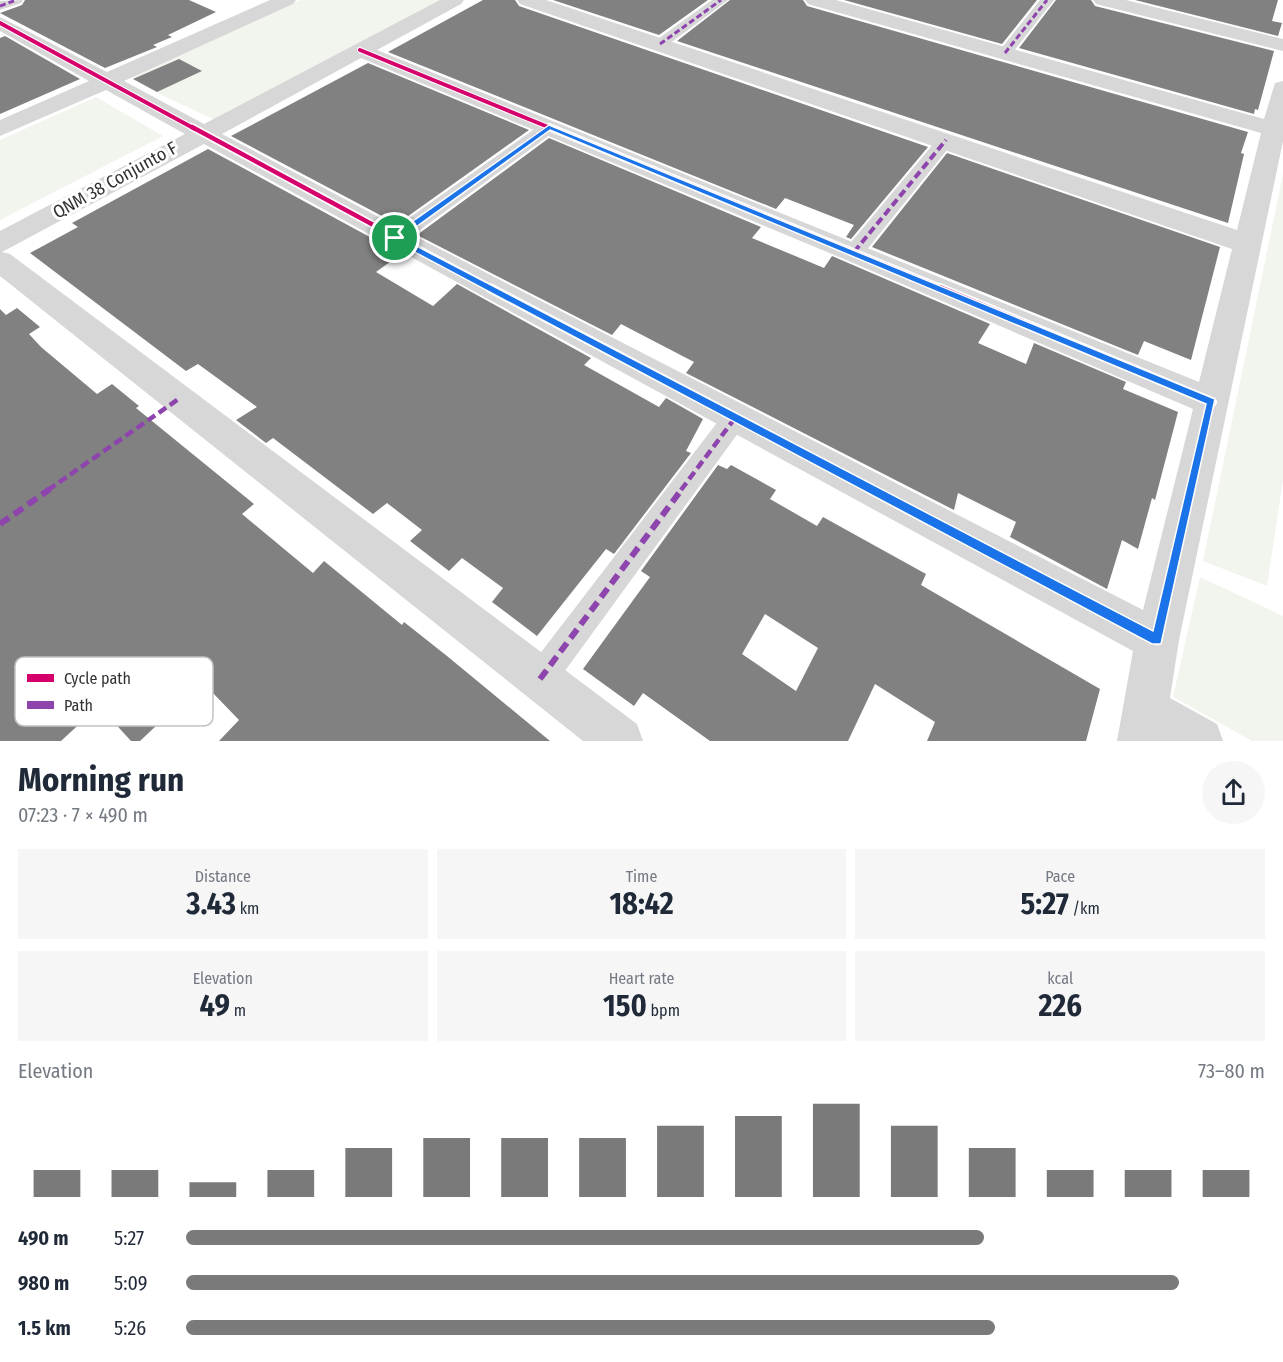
<!DOCTYPE html>
<meta charset="utf-8">
<style>
:root{--surface:#fff;--page:#f6f6f7;--text:#1f2937;--muted:#747a83;--accent:#7a7a7a}
body{margin:0;font-family:"Fira Sans Condensed",sans-serif;background:var(--page);color:var(--text);height:100vh;display:flex;flex-direction:column;font-size:22px;white-space:nowrap}
*{box-sizing:border-box;margin:0}
p{font-size:20px;color:var(--muted)}
.icon{flex:none;width:33px;height:33px;fill:none;stroke:currentColor;stroke-width:2;stroke-linecap:round;stroke-linejoin:round}
.map{position:relative;height:741px;overflow:hidden}
.sheet{display:flex;flex-direction:column;background:var(--surface);flex:1}
.sheet>*{flex:none}
.pin{position:absolute;display:grid;place-items:center;width:51px;height:51px;color:#fff;margin:-26px;border:3px solid #fff;border-radius:50%;box-shadow:0 2px 6px #0007}
.round{display:grid;place-items:center;flex:none;width:63px;height:63px;border-radius:32px;background:var(--page)}
.overview{display:flex;align-items:center;justify-content:space-between;height:102px;padding:0 18px}
h1{font-size:33px;font-weight:700;line-height:45px}
.metrics{display:grid;grid-template-columns:repeat(3,1fr);gap:9px;height:102px;padding:6px 18px}
.metrics div{display:grid;align-content:center;border-radius:0px;background:var(--page);text-align:center}
.metrics b{font-size:30px;font-weight:700}
.metrics small{font-size:16px;font-weight:400}
.metrics p{font-size:16px}
.chart{height:168px;padding:12px 18px}
.chart p{display:flex;justify-content:space-between}
.chart svg{width:100%;height:108px;margin-top:6px;stroke:var(--accent);stroke-width:6}
ul{padding:0 18px;list-style:none;font-size:20px}
li{display:grid;grid-template-columns:96px 72px 1fr;align-items:center;height:45px}
li i{height:15px;border-radius:8px;background:var(--accent)}
.map>svg:first-child{display:block}
.green{fill:#f1f5ed}
.building{fill:#818181;fill-rule:evenodd}
.lines{fill:none;stroke-linecap:round;stroke-linejoin:round}
.pedestrian{fill:#d7d7d7;fill-rule:evenodd}
.minor{fill:#d7d7d7;fill-rule:evenodd}
.quiet-far3{stroke:#8e44ad;stroke-width:3;stroke-dasharray:6 3;stroke-linecap:butt}
.quiet-far2{stroke:#8e44ad;stroke-width:4;stroke-dasharray:8 4;stroke-linecap:butt}
.quiet-far1{stroke:#8e44ad;stroke-width:4.5;stroke-dasharray:9 4.5;stroke-linecap:butt}
.quiet{stroke:#8e44ad;stroke-width:6;stroke-dasharray:11 6;stroke-linecap:butt}
.cycleway-far3-casing{stroke:#fff;stroke-width:6}
.cycleway-far2-casing{stroke:#fff;stroke-width:8}
.cycleway-far1-casing{stroke:#fff;stroke-width:10}
.cycleway-casing{stroke:#fff;stroke-width:11}
.cycleway-far3{stroke:#d6006c;stroke-width:4}
.cycleway-far2{stroke:#d6006c;stroke-width:4.5}
.cycleway-far1{stroke:#d6006c;stroke-width:6}
.cycleway{stroke:#d6006c;stroke-width:8}
.route{fill:#1a73e8;stroke:#fff;stroke-width:1.5;fill-rule:evenodd}
.labels{text-anchor:middle;stroke-width:6;stroke-linejoin:round;paint-order:stroke}
.far-street-label{font-size:18px;fill:#333;stroke:#fff}
.key{fill:#fff;stroke:#c2c2c2;stroke-width:1.5}
.key-label{font-size:16px;fill:#333}
</style>
<div class="map">
<svg width="1283" height="741" viewBox="0 0 1283 741">
<rect width="100%" height="100%" fill="#fff"/>
<!-- green -->
<g class="green">
<polygon points="300,0 446,0 215,120 155,92 199,69 189,65 147,86 131,76"/>
<polygon points="96,97 163,136 0,220 0,140"/>
<polygon points="1283,174 1283,480 1267,586 1203,561"/>
<polygon points="1200,577 1283,616 1283,741 1252,741 1173,697"/>
</g>
<!-- building -->
<g class="building">
<polygon points="25,0 189,0 216,12 168,35 172,37 153,45 157,47 105,68 0,13 22,5"/>
<polygon points="483,0 515,0 519,6 928,147 851,239 846,237 854,225 785,198 776,209 388,52"/>
<polygon points="553,0 708,0 659,35"/>
<polygon points="730,0 803,0 807,6 1248,132 1241,153 1244,154 1228,223 677,41"/>
<polygon points="844,0 1037,0 1002,44"/>
<polygon points="1056,0 1091,0 1095,6 1274,51 1258,110 1255,109 1254,114 1019,48"/>
<polygon points="1135,0 1278,0 1272,21 1282,23 1278,36"/>
<polygon points="5,36 80,79 0,114 0,38"/>
<polygon points="179,59 202,71 157,92 133,79"/>
<polygon points="368,63 529,130 397,224 231,136"/>
<polygon points="549,138 761,227 752,238 824,268 832,256 990,324 978,343 1026,364 1034,343 1126,382 1123,389 1178,412 1155,500 1152,498 1138,549 1122,540 1107,589 1010,537 1016,522 958,493 954,510 686,373 694,362 621,324 612,335 417,235"/>
<polygon points="208,149 401,254 376,272 433,306 457,284 591,358 584,365 659,407 666,398 703,419 686,451 691,453 614,554 606,549 537,636 492,602 503,588 462,558 449,571 410,541 422,530 387,503 373,514 273,438 266,443 236,420 257,407 198,364 186,371 30,253 78,227 72,223"/>
<polygon points="947,153 1220,247 1191,360 1144,341 1138,355 872,247"/>
<polygon points="17,308 40,327 29,334 41,347 97,394 112,384 139,406 136,408 254,504 242,514 313,573 324,561 402,625 404,622 447,656 550,741 219,741 239,720 210,690 191,693 140,741 131,741 99,706 61,741 0,741 0,309 6,315"/>
<path d="M718,465L727,469L731,465L776,490L770,499L817,526L823,517L926,574L921,585L1100,689L1086,741H927L935,722L875,684L848,741H710L643,693L634,706L583,669L650,577L641,571ZM765,614L818,648L796,691L742,654Z"/>
</g>
<g class="lines">
<!-- pedestrian -->
<g class="pedestrian">
<polygon points="23,0 21,3 0,10 0,1"/>
<polygon points="712,0 728,0 665,47 655,47 652,44 655,41"/>
<polygon points="1040,0 1054,0 1010,56 1000,56 997,53 1000,50"/>
<polygon points="549,122 558,127 555,131 402,243 388,243 385,238 388,233 543,123"/>
<polygon points="946,135 955,140 861,257 847,257 844,252 847,247 940,136"/>
<polygon points="735,408 744,411 748,418 744,425 551,690 540,695 529,690 524,679 529,668 726,411"/>
</g>
<!-- minor -->
<g class="minor">
<path d="M270,0H296L293,4L124,81L204,124L440,0H464L461,4L377,50L1199,382L1232,249L520,4L517,0H546L1237,230L1261,133L808,4L805,0H836L1264,119L1275,83L1283,81V141L1179,640L1170,698L1217,724L1223,741H1117L1133,651L204,144L2,252L10,254L637,724L643,741H583L0,276V231L185,134L106,90L0,136V120L89,81L0,31V17L107,72ZM361,58L844,259L1193,409L1143,610L405,231L222,134Z"/>
<polygon points="1093,0 1126,0 1283,39 1283,51 1096,4"/>
</g>
<!-- quiet-far3 -->
<g class="quiet-far3">
<polyline points="0,6 16,0"/>
<polyline points="660,44 721,0"/>
<polyline points="1005,53 1047,0"/>
<polyline points="546,129 549,127"/>
</g>
<!-- quiet-far2 -->
<g class="quiet-far2">
<polyline points="395,238 548,127"/>
<polyline points="854,252 946,140"/>
</g>
<!-- quiet-far1 -->
<g class="quiet-far1">
<polyline points="48,490 180,398"/>
<polyline points="681,490 735,418"/>
</g>
<!-- quiet -->
<g class="quiet">
<polyline points="0,524 50,489"/>
<polyline points="540,679 682,489"/>
</g>
<defs>
<g id="cycleway-far3">
<polyline points="0,23 195,129"/>
<polyline points="360,50 553,129"/>
</g>
<g id="cycleway-far2">
<polyline points="192,127 492,289"/>
<polyline points="549,127 943,289"/>
</g>
<g id="cycleway-far1">
<polyline points="490,288 873,490"/>
<polyline points="940,288 1212,402"/>
</g>
<polyline id="cycleway" points="870,489 1157,640"/>
</defs>
<!-- cycleway-far3 casing -->
<use href="#cycleway-far3" class="cycleway-far3-casing"/>
<!-- cycleway-far2 casing -->
<use href="#cycleway-far2" class="cycleway-far2-casing"/>
<!-- cycleway-far1 casing -->
<use href="#cycleway-far1" class="cycleway-far1-casing"/>
<!-- cycleway casing -->
<use href="#cycleway" class="cycleway-casing"/>
<!-- cycleway-far3 -->
<use href="#cycleway-far3" class="cycleway-far3"/>
<!-- cycleway-far2 -->
<use href="#cycleway-far2" class="cycleway-far2"/>
<!-- cycleway-far1 -->
<use href="#cycleway-far1" class="cycleway-far1"/>
<!-- cycleway -->
<use href="#cycleway" class="cycleway"/>
</g>
<!-- route -->
<path class="route" d="M549,125L1215,399L1161,644H1152L392,240V236ZM550,130L1206,404L1153,631L401,238Z"/>
<g class="labels">
<!-- far-street labels -->
<g class="far-street-label">
<text transform="translate(115 180) rotate(-29)" y="6">QNM 38 Conjunto F</text>
</g>
</g>
<!-- legend -->
<rect x="15" y="657" width="198" height="69" rx="9" class="key"/>
<rect x="27" y="674" width="27" height="8" fill="#d6006c"/>
<rect x="27" y="701" width="27" height="8" fill="#8e44ad"/>
<g class="key-label">
<text x="64" y="684">Cycle path</text>
<text x="64" y="711">Path</text>
</g>
</svg>
<div class="pin" style="left:395px;top:238px;background:#1e9e55"><svg class="icon" aria-label="arrive" viewBox="0 0 24 24"><path d="M6 21V4h12l-3 4 3 4H6"/></svg></div>
</div>
<section class="sheet">
<div class="overview"><div><h1>Morning run</h1><p>07:23 · 7 × 490 m</p></div><a class="round"><svg class="icon" aria-label="share" viewBox="0 0 24 24"><path d="M12 15V3M7 8l5-5 5 5M5 13v7h14v-7"/></svg></a></div>
<div class="metrics">
<div><p>Distance</p><b>3.43<small> km</small></b></div>
<div><p>Time</p><b>18:42</b></div>
<div><p>Pace</p><b>5:27<small> /km</small></b></div>
</div>
<div class="metrics">
<div><p>Elevation</p><b>49<small> m</small></b></div>
<div><p>Heart rate</p><b>150<small> bpm</small></b></div>
<div><p>kcal</p><b>226</b></div>
</div>
<div class="chart"><p><span>Elevation</span>73–80 m</p>
<svg viewBox="0 0 160 44" preserveAspectRatio="none"><path d="M5 44V33M15 44V33M25 44V38M35 44V33M45 44V24M55 44V20M65 44V20M75 44V20M85 44V15M95 44V11M105 44V6M115 44V15M125 44V24M135 44V33M145 44V33M155 44V33"/></svg>
</div>
<ul>
<li><b>490 m</b>5:27<i style="width:74%"></i></li>
<li><b>980 m</b>5:09<i style="width:92%"></i></li>
<li><b>1.5 km</b>5:26<i style="width:75%"></i></li>
</ul>
</section>
